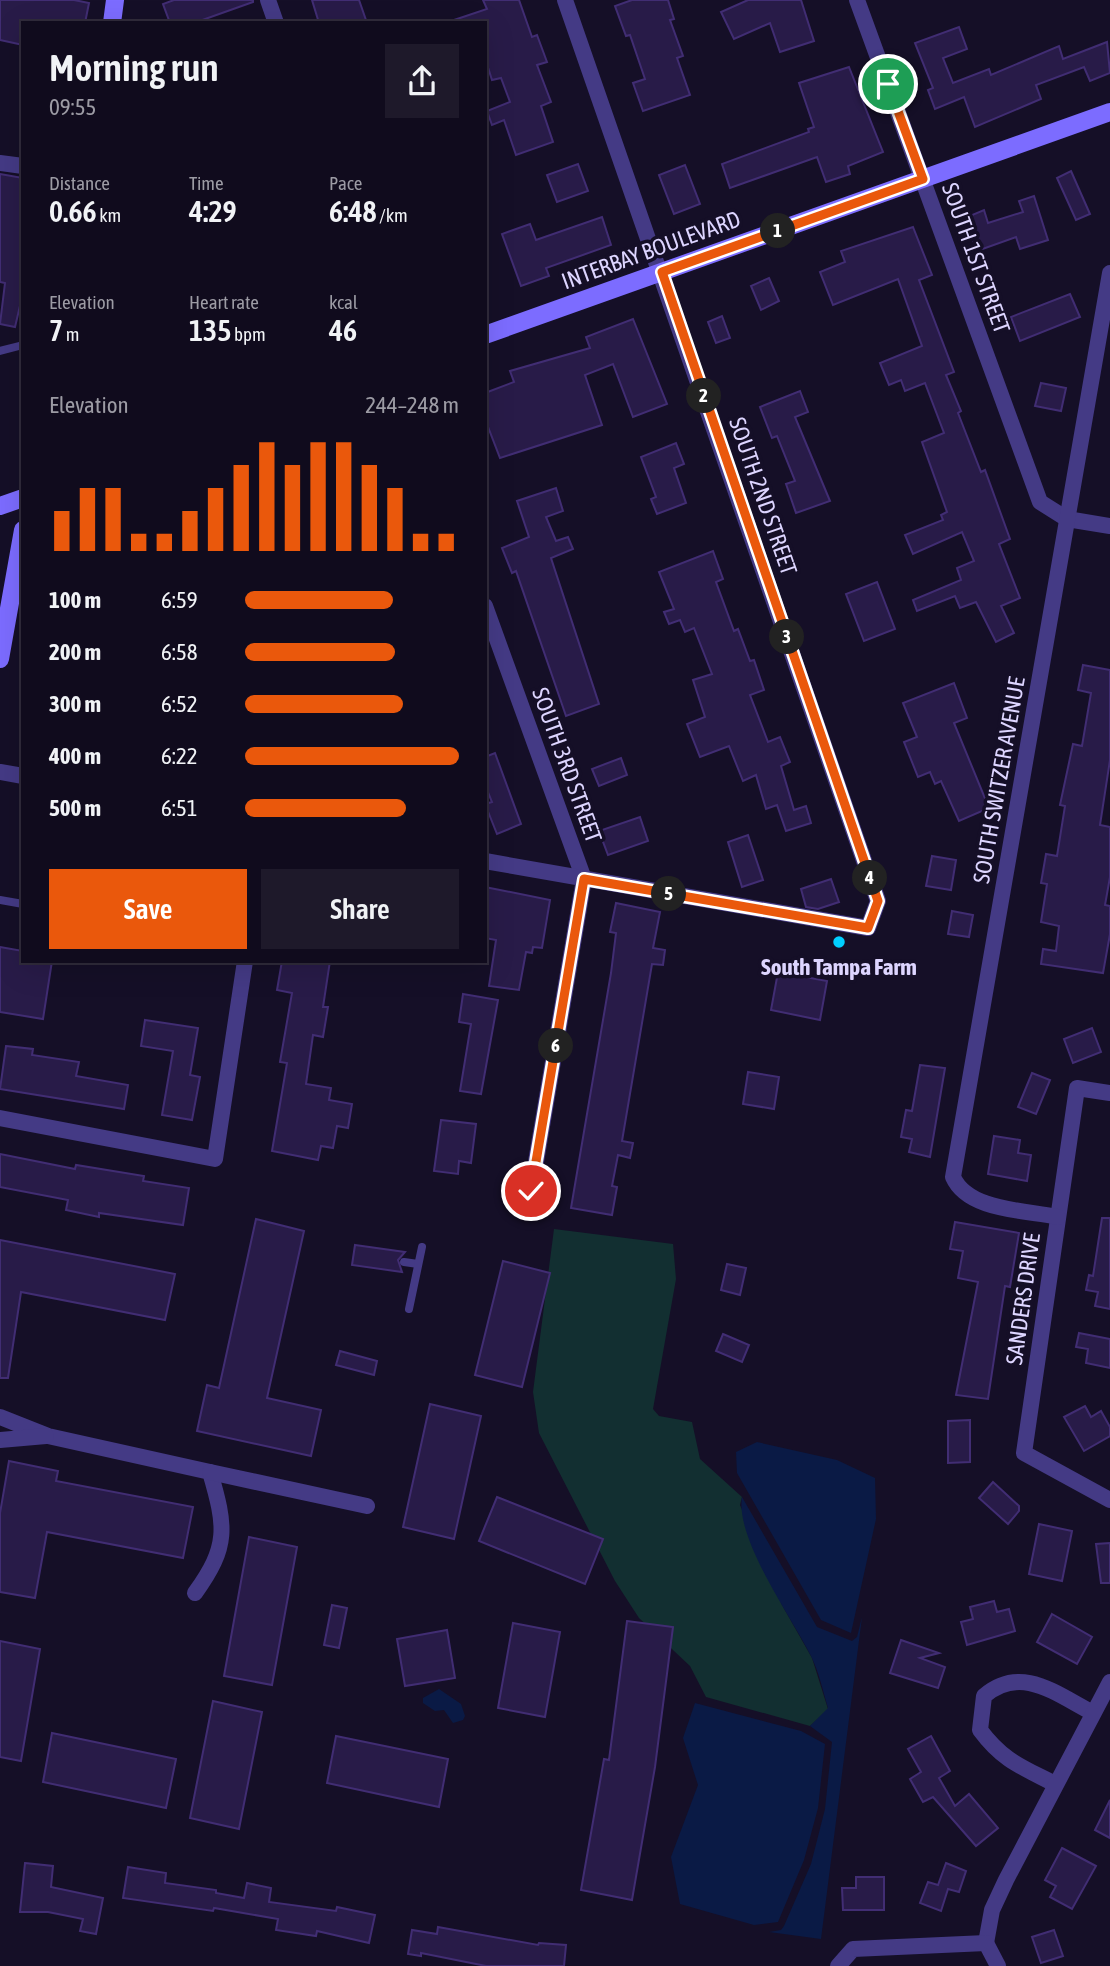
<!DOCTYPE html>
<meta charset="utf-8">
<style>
:root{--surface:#100b1d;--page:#1e192a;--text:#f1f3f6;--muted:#9c9ba4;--line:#302b3b;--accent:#ea580c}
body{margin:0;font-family:"Asap Condensed",sans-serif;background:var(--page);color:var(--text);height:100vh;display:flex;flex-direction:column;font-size:26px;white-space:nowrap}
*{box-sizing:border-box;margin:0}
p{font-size:23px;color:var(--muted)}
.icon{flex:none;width:38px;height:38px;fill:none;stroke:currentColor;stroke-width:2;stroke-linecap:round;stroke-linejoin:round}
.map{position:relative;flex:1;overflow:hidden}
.panel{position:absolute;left:21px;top:21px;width:466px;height:942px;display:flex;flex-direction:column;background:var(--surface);border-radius:0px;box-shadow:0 7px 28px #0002,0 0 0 2px var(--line)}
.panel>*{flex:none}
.pin{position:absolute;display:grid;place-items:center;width:60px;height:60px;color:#fff;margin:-30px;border:4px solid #fff;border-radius:50%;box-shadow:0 2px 7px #0007}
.km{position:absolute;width:35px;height:35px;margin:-18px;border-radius:50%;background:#222;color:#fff;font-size:19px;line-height:35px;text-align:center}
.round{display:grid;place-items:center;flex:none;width:74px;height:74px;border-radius:0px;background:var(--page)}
.overview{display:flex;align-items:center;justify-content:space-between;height:119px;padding:0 28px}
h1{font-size:38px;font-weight:600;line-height:52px}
.figures{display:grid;grid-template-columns:repeat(3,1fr);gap:10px;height:119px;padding:7px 28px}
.figures div{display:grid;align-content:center}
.figures b{font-size:30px;font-weight:600}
.figures small{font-size:19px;font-weight:400}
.figures p{font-size:19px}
.chart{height:196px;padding:14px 28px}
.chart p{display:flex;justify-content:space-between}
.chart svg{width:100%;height:126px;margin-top:7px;stroke:var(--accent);stroke-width:6}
.button{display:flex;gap:14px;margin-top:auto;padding:14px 28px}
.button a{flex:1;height:80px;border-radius:0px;background:var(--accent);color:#fff;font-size:28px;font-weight:600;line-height:80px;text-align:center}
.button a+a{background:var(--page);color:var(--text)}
ul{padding:0 28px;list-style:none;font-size:23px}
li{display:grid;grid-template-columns:112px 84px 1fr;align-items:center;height:52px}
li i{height:18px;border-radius:9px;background:var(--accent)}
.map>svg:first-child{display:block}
.green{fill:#122f31}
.water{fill:#0a1a45}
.building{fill:#281b48;stroke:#412d73;stroke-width:2}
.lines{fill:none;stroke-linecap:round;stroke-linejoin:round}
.lane{stroke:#443a85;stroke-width:8}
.street{stroke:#443a85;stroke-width:16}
.secondary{stroke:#7c6cff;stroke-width:18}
.route-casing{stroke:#fff;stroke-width:14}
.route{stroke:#ea580c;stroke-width:9}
.poi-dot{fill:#01cfff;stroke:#150f27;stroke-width:2.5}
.labels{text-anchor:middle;stroke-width:7;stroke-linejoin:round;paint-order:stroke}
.street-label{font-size:23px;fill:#ddd5ff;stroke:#150f27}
.poi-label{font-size:23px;font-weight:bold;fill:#ddd5ff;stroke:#150f27}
</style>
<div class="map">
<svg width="1110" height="1966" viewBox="0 0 1110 1966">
<rect width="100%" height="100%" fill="#150f27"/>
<!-- green -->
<polygon class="green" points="554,1229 673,1244 676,1279 653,1409 659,1416 692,1422 700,1459 742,1497 740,1505 782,1605 812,1658 828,1709 810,1726 706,1697 690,1666 639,1618 615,1581 539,1433 533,1392"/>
<!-- water -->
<g class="water">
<polygon points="757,1442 837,1460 875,1478 876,1519 851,1633 821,1620 737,1473 736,1452"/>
<path d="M742,1497L817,1627L852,1641L857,1637L862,1617L821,1939L769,1932L781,1930L784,1926L811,1864L825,1809L832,1742L810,1726L828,1708C823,1691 819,1672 811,1656C792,1618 735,1539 742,1497Z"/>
<polygon points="439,1689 461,1704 465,1716 463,1720 453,1723 444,1710 435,1711 423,1703 423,1698"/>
<polygon points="695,1703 801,1731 825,1744 818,1808 804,1860 778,1922 754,1925 680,1904 671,1857 698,1785 683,1738"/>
</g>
<!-- building -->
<g class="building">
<polygon points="0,0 74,0 89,3 85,23 23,23 23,45 0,40"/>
<polygon points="174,0 253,0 253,2 194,23 170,23 163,4"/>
<polygon points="312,0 359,0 367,23 319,23"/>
<polygon points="483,0 519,0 532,37 537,35 547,62 537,65 551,102 541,106 553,142 516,155 504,120 492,125 487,111 510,102 501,78 492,80 485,58 485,23 454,20 487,9"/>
<polygon points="632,0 668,0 674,19 670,20 683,56 677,58 690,95 643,111 633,83 645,79 630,35 626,36 615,6"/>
<polygon points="748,0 801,0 814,41 780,52 770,23 734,39 721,12"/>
<polygon points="959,27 967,49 943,58 953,83 989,69 991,75 1059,46 1063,59 1107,42 1110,73 1090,81 1084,67 1036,85 1041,99 975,127 964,97 935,109 928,90 933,88 915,43"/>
<polygon points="849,67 883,152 848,166 850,174 826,182 817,157 730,188 722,164 809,132 808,129 814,127 799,83"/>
<polygon points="578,164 588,191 557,202 547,175"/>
<polygon points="685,165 700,204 674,214 659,175"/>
<polygon points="1071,171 1090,214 1076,220 1057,178"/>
<polygon points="0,174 23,178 23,293 15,327 0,324 5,283 0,282"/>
<polygon points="1034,196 1048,240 1020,249 1016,237 977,251 965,218 984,210 988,223 1023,212 1019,201"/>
<polygon points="602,217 611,245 546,268 549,276 521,286 502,234 530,224 536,240"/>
<polygon points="913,227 932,275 919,280 954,372 946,375 961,411 958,413 981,472 985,470 1010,539 999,544 1020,598 1001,606 1014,633 996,642 976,602 960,608 955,596 917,611 913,600 961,580 957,568 974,561 962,532 913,554 905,535 943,520 941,515 947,512 922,442 944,433 925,383 905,391 901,380 889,385 880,363 922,346 898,279 833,305 820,272 845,262 841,251"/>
<polygon points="769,278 779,301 761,310 751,286"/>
<polygon points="1070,294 1080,317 1020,341 1011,317"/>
<polygon points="722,316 730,338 716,343 708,322"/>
<polygon points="633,319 667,404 633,417 613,364 585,375 602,425 500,458 485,419 485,393 514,382 510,371 590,348 586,337"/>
<polygon points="1041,383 1066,388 1061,411 1035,406"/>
<polygon points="800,391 808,412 795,417 830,501 796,513 786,484 795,481 777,436 772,438 760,407"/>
<polygon points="676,443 684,464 674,468 686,503 657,514 651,499 656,497 641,457"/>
<polygon points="556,488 563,511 546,517 556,541 568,537 573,549 551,558 599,704 566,716 516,571 512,573 502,548 529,537 517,501"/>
<polygon points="713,551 723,579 716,582 734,631 738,629 750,661 754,660 764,690 750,695 768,742 780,737 790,762 781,766 794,810 806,806 811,823 786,831 777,805 766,809 756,775 743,781 729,746 700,757 687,724 705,717 693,680 712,674 694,628 685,632 680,620 669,624 664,612 674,609 659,572"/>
<polygon points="877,582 895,629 864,641 846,594"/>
<polygon points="1083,665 1110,670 1110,760 1100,825 1110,827 1110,877 1105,905 1110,906 1110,934 1103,973 1041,964 1043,949 1056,951 1059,926 1041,922 1047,884 1041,883 1046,854 1057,856 1065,806 1060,805 1073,744 1082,746 1091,693 1078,690"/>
<polygon points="954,683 967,718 954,723 989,808 959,821 941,781 935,784 930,772 918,777 904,742 917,737 903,703"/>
<polygon points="495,753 521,824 497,834 485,804 492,802 485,785 485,757"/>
<polygon points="621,758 627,775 599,786 592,769"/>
<polygon points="640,817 648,841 608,855 599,831"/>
<polygon points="748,835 763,880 742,887 728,842"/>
<polygon points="932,856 956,860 951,890 926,886"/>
<polygon points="831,879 839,902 818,909 806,907 801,889"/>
<polygon points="485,887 550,900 542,948 533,947 532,953 526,952 519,990 489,986 496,940 485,938"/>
<polygon points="616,903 660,912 653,948 665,950 663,965 652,964 622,1141 633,1143 630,1158 618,1155 612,1186 617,1187 612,1215 571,1208 611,973 616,933 610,932"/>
<polygon points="952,911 973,915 969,937 948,934"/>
<polygon points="0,947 23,951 23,961 52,961 43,1019 0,1012"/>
<polygon points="282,961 330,961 323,1007 328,1007 323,1037 313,1035 306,1084 331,1088 329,1100 352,1104 348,1128 337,1126 333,1148 321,1146 318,1160 272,1151 287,1063 280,1062 292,993 277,990"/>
<polygon points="778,972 827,981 820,1020 771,1010"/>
<polygon points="463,994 498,1000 481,1094 460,1091 471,1024 459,1022"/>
<polygon points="145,1020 198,1028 190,1075 200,1077 192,1120 162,1115 173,1051 141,1046"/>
<polygon points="1092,1028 1101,1052 1073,1063 1064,1039"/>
<polygon points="6,1046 33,1049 32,1055 79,1062 76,1076 128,1085 124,1109 0,1089"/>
<polygon points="920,1065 945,1068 930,1157 909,1152 912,1139 901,1137 906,1110 912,1111"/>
<polygon points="748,1072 779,1077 774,1109 743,1104"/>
<polygon points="1032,1073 1050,1080 1036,1114 1018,1107"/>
<polygon points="441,1120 476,1124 471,1163 459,1161 458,1174 434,1171"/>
<polygon points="994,1136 1020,1140 1018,1153 1031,1155 1027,1181 988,1174"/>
<polygon points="0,1154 75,1169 76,1165 144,1176 143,1181 189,1188 183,1225 99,1213 99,1217 66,1210 68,1200 0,1187"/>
<polygon points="1102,1218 1110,1218 1110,1309 1095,1306 1098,1292 1086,1290 1089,1275 1093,1276"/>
<polygon points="256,1219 304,1231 267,1398 321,1410 311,1456 197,1431 207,1385 219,1388"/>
<polygon points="955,1222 1019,1233 1010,1287 1005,1286 988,1399 956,1395 978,1282 958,1278 963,1251 950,1249"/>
<polygon points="0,1240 175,1274 165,1320 21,1292 8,1378 0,1378"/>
<polygon points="355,1245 405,1252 398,1260 402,1272 352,1265"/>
<polygon points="503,1261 550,1273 522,1387 475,1375"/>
<polygon points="727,1264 746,1268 740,1295 721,1290"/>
<polygon points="1079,1333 1110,1339 1110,1368 1086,1363 1088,1349 1076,1347"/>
<polygon points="723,1334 749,1345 742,1362 716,1351"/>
<polygon points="340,1351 377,1361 374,1375 336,1365"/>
<polygon points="430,1404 481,1416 454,1539 403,1527"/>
<polygon points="1085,1406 1091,1417 1101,1411 1110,1427 1110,1436 1084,1451 1064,1417"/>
<polygon points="970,1420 970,1462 948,1463 948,1421"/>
<polygon points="9,1461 58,1471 56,1481 193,1507 183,1558 47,1532 35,1598 0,1592 0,1513"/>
<polygon points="993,1482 1019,1506 1019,1511 1008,1524 979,1498"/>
<polygon points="497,1497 603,1539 585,1584 479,1541"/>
<polygon points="1039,1524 1072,1531 1062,1581 1029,1574"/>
<polygon points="249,1537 297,1547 272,1685 224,1676"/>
<polygon points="1110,1543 1110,1583 1101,1583 1096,1544"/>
<polygon points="994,1601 997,1612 1009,1609 1015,1631 967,1645 961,1622 973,1619 970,1607"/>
<polygon points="332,1605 347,1608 339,1648 324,1645"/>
<polygon points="1052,1614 1092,1637 1077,1664 1037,1642"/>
<polygon points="627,1621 673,1627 655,1767 632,1900 581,1890 604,1759 609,1760"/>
<polygon points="513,1623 560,1632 545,1717 498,1708"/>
<polygon points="447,1630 455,1678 405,1686 397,1639"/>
<polygon points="901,1640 939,1653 920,1658 945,1667 938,1688 890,1673"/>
<polygon points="0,1641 40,1649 21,1761 0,1757"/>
<polygon points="213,1701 262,1712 239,1829 190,1818"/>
<polygon points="52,1733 176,1759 166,1808 43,1782"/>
<polygon points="336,1736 448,1759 439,1807 327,1783"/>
<polygon points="931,1736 950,1771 939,1778 955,1806 969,1794 998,1828 976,1846 933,1797 923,1802 910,1779 921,1772 908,1749"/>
<polygon points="1110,1800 1110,1838 1095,1830"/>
<polygon points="1062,1848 1096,1866 1072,1909 1050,1897 1056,1886 1045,1880"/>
<polygon points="25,1863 53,1866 51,1887 103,1898 96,1934 80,1931 83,1919 48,1912 20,1912"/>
<polygon points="946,1863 966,1871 959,1892 948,1889 941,1911 920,1903 928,1882 938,1885"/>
<polygon points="128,1867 166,1873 165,1883 216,1890 216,1893 244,1898 247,1883 271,1888 269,1902 336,1911 337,1907 375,1915 369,1943 317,1931 316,1936 276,1930 278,1919 214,1908 213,1911 123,1898"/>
<polygon points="856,1877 884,1877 884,1910 843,1910 842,1888 856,1888"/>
<polygon points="438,1927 538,1945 539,1943 566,1945 564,1966 486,1966 421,1953 421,1956 408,1954 412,1930 437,1934"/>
<polygon points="1054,1930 1063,1956 1041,1963 1032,1937"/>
</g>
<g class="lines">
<!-- lane -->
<g class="lane">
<polyline points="0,351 23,345"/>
<polyline points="0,900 23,904"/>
<polyline points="404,1262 418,1264"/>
<polyline points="409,1309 422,1247"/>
</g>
<!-- street -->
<g class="street">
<polyline points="268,0 276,23"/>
<polyline points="857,0 1040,502 1067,519 1110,526"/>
<polyline points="0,163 23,166"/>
<polyline points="485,606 584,879 531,1191"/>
<polyline points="0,772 23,776"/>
<polyline points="485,861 868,928 878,901 565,0"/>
<polyline points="1110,1093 1077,1088 1024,1453 1110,1500"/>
<polyline points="0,1118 215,1159 245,961"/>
<path d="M1058,1217C1025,1210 968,1211 953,1177L1110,273"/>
<path d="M0,1417L48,1436L210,1472C226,1527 229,1546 195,1593"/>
<polyline points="0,1440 46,1436"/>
<polyline points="210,1472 367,1506"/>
<path d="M1055,1784C1022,1767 1003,1761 980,1730L984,1696C1021,1664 1056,1694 1093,1713"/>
<polyline points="986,1943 992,1910 1006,1880 1110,1682"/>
<polyline points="838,1966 853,1949 986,1943 998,1966"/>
</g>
<!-- secondary -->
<g class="secondary">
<polyline points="112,23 115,0"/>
<polyline points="485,335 1110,112"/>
<polyline points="0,506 23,498"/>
<polyline points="0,659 23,530"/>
</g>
</g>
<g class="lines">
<defs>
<polyline id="route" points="531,1191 584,879 868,928 878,901 662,272 923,179 888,84"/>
</defs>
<!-- route casing -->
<use href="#route" class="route-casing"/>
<!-- route -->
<use href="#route" class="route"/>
</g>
<!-- markers -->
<circle class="poi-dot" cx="839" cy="942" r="7"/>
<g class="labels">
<!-- street labels -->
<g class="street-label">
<text transform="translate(651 250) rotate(-20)" y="8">INTERBAY BOULEVARD</text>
<text transform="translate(976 258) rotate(70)" y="8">SOUTH 1ST STREET</text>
<text transform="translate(763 496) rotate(71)" y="8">SOUTH 2ND STREET</text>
<text transform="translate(567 765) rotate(70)" y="8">SOUTH 3RD STREET</text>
<text transform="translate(999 780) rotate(-80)" y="8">SOUTH SWITZER AVENUE</text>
<text transform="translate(1023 1299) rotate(-82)" y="8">SANDERS DRIVE</text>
</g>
<!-- poi labels -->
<g class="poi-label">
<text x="839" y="975">South Tampa Farm</text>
</g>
</g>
</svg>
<div class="pin" style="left:888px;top:84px;background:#1e9e55"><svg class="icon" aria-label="arrive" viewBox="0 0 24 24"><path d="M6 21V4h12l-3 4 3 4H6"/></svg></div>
<div class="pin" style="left:531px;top:1191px;background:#d93025"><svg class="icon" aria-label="check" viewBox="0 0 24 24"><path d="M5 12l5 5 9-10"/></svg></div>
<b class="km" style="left:778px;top:231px">1</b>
<b class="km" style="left:704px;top:396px">2</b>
<b class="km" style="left:787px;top:637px">3</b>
<b class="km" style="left:870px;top:878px">4</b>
<b class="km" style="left:669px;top:894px">5</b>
<b class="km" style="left:556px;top:1046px">6</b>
<section class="panel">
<div class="overview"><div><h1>Morning run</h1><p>09:55</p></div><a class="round"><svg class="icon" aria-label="share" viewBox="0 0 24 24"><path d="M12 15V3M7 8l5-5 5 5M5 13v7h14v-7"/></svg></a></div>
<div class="figures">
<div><p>Distance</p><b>0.66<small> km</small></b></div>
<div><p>Time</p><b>4:29</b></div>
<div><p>Pace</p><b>6:48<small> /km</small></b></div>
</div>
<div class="figures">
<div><p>Elevation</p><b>7<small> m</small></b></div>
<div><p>Heart rate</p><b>135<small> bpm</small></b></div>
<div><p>kcal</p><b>46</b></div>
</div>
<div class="chart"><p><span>Elevation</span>244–248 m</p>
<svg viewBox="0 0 160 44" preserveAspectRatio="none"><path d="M5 44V30M15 44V22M25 44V22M35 44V38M45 44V38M55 44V30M65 44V22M75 44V14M85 44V6M95 44V14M105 44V6M115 44V6M125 44V14M135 44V22M145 44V38M155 44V38"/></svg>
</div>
<ul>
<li><b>100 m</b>6:59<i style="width:69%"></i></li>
<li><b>200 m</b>6:58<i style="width:70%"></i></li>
<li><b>300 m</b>6:52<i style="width:74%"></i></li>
<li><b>400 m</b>6:22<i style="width:100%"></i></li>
<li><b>500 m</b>6:51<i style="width:75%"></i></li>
</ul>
<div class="button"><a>Save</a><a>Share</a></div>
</section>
</div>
